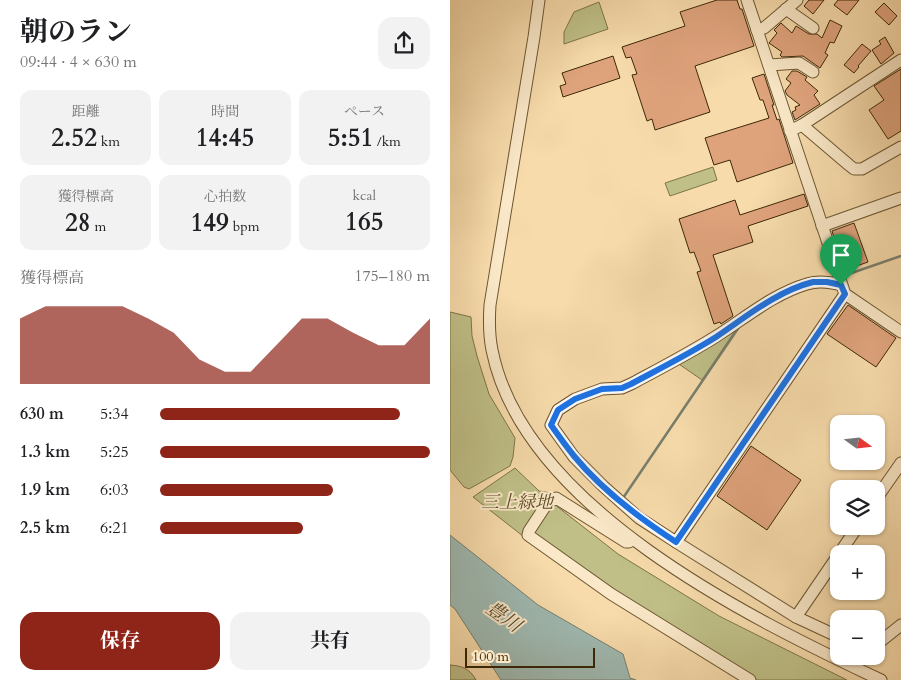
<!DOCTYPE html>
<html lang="ja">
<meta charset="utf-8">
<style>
:root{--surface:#fff;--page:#f2f2f2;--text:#202124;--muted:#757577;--accent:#8f2418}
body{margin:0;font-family:Cardo,"Noto Serif JP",serif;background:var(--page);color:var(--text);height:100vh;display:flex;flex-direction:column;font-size:19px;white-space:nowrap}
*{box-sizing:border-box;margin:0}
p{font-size:16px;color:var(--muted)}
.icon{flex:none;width:28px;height:28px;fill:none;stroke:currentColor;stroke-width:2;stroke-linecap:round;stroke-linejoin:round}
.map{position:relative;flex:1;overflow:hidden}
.details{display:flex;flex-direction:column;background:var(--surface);width:450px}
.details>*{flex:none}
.needle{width:32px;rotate:105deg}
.buttons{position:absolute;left:380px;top:415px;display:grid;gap:10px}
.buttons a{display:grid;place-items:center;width:55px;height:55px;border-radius:10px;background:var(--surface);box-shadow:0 1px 4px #0004;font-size:25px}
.scale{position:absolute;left:15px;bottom:12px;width:130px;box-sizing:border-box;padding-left:5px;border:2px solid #3d2808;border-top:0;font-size:14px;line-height:18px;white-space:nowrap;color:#3d2808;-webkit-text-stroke:4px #fae8c8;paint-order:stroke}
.pin{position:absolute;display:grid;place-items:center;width:42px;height:42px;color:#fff;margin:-51px -21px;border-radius:50% 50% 50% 0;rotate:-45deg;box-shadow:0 0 5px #0007}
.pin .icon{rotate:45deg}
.round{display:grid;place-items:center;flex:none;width:52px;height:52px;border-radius:15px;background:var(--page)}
.overview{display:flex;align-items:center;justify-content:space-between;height:85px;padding:0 20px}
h1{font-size:28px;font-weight:700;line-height:38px}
.stats{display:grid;grid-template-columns:repeat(3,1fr);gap:8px;height:85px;padding:5px 20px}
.stats div{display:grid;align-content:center;border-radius:12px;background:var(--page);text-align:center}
.stats b{font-size:25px;font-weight:700}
.stats small{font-size:14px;font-weight:400}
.stats p{font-size:14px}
.chart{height:140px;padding:10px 20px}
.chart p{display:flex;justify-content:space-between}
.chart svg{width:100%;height:90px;margin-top:5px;fill:var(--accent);opacity:.7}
.primary-button{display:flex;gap:10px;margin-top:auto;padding:10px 20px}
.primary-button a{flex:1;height:58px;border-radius:15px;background:var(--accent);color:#fff;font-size:20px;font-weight:700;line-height:58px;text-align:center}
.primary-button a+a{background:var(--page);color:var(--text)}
ul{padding:0 20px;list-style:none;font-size:16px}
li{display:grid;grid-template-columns:80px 60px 1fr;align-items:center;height:38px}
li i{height:12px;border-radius:6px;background:var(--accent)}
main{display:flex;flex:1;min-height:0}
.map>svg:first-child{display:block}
.green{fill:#bfbf87;stroke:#7e7448}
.water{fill:#9fb9b1;stroke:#787f6d}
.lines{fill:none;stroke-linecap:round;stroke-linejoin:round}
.stream{stroke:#787f6d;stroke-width:2.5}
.building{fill:#dfa37c;stroke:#3d2808}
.minor-casing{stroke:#6c5531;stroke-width:13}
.minor{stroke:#fae8c8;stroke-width:11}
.route-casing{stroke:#fff;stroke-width:10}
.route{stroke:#1a73e8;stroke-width:6}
.labels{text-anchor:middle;stroke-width:4;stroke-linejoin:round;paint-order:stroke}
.park-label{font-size:18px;font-style:italic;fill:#5e4e28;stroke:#fae8c8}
.water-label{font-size:19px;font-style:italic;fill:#564c32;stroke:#fae8c8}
</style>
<main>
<section class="details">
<div class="overview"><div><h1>朝のラン</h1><p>09:44 · 4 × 630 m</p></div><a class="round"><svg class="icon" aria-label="share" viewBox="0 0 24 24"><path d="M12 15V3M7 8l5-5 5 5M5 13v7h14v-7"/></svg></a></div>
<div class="stats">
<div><p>距離</p><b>2.52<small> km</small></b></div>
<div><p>時間</p><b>14:45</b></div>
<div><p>ペース</p><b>5:51<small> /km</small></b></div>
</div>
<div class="stats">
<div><p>獲得標高</p><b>28<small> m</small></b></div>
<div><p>心拍数</p><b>149<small> bpm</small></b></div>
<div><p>kcal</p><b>165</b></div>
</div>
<div class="chart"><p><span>獲得標高</span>175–180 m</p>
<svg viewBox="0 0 160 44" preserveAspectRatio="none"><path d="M0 44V12L10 6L20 6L30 6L40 6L50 12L60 19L70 32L80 38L90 38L100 25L110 12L120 12L130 19L140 25L150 25L160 12V44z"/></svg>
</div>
<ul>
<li><b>630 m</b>5:34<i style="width:89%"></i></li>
<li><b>1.3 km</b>5:25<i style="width:100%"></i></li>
<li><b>1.9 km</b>6:03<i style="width:64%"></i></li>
<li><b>2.5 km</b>6:21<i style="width:53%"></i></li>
</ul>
<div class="primary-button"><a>保存</a><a>共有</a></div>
</section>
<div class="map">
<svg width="451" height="680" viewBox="0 0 451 680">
<rect width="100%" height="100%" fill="#f7dbab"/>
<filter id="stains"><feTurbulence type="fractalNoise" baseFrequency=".004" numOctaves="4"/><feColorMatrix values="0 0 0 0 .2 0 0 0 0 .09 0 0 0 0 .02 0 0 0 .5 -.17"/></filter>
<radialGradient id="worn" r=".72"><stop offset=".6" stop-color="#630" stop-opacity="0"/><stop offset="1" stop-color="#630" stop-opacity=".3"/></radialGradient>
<!-- green -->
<g class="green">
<polygon points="149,2 158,29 114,44 114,32 124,12"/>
<polygon points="263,167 267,180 220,196 215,183"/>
<polygon points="0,312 21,317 22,336 27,356 39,394 65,438 63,457 60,466 19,489 14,487 0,470"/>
<polygon points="291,322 252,380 226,362"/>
<polygon points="65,468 89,491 107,494 104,504 168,554 269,616 397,680 292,680 78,540 23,497"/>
<path d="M0,665C13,666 20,669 26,680H0Z"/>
</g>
<!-- water -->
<polygon class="water" points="0,535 88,605 173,654 180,678 186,680 51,680 5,609 0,605"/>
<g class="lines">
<!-- stream -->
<g class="stream">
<polyline points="393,276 451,256"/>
<polyline points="173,498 289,327"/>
</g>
</g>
<!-- building -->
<g class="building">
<polygon points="267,0 287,0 290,9 292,9 304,46 245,66 260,112 205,130 202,119 197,121 182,75 187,74 181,57 176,58 172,47 235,26 230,12"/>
<polygon points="359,0 374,0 363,14 354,6"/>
<polygon points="388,0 409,0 397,15 384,5"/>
<polygon points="434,3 447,16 439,25 425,12"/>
<polygon points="380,20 392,26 384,43 380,42 375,53 378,55 370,68 353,56 332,57 330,55 332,52 319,43 327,33 324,30 331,23 342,33 346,26 359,34 367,34 372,38"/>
<polygon points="435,37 444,53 431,64 422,50 431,44 429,41"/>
<polygon points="412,44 421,51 408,66 409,67 404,73 394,65"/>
<polygon points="163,56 170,78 113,97 110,86 116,84 112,73"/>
<polygon points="451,69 451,131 438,139 419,110 434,100 424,86"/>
<polygon points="342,71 347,71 357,77 355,80 368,91 364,95 370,104 345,120 342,112 346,110 345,107 350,105 337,95 335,91 341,83 336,79"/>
<polygon points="314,74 324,105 322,105 327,120 329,119 343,163 287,182 280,160 264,165 255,138 319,118 313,100 310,100 302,78"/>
<polygon points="354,194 358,206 298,226 303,242 263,255 283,316 271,324 270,322 264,324 247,272 251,271 244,252 240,253 229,219 285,200 290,215"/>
<polygon points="404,223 418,262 395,270 382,231"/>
<polygon points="398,305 446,338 426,367 377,334"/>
<polygon points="301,446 351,480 317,530 267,496"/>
</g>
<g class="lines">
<defs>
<g id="minor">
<path d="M89,0L84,37L40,305C39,320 39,335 42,350C73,507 299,618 431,680"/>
<polyline points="297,0 395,294 451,332"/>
<polyline points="336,9 363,28"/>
<polyline points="307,30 314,28 347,0"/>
<polyline points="319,65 349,63 363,72"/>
<polyline points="352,125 399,165 404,169 412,169 451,147"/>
<polyline points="340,131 352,125 451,60"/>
<polyline points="372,226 451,198"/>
<polyline points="426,499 451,463"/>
<polyline points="179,542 176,542 106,498 98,502 79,531 78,535 161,594 300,680"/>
<polyline points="226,542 395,294"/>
<polyline points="389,554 408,526"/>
<polyline points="346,617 389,554"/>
<path d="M389,637L346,617L226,542L189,518L153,486L124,457L101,425L108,410L125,399L152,389L172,388L181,384C209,369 238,354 265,337C294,319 323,294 357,284C369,280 380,282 391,285"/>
<polyline points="426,645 451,625"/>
</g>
</defs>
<!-- minor casing -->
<use href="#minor" class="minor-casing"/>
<!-- minor -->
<use href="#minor" class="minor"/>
</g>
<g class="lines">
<defs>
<path id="route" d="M363,282H377L391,285L395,294L226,542C189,518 152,490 124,456C116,446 108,435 101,425L108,410L125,399L152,389L172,388L181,384C209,369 239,354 266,337C296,317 327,291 363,282Z"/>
</defs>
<!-- route casing -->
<use href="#route" class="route-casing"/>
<!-- route -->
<use href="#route" class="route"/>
</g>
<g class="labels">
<!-- park labels -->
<g class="park-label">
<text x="67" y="508">三上緑地</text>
</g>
<!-- water labels -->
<g class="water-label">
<text transform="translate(54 616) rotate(35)" y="7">豊川</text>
</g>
</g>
<rect width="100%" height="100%" filter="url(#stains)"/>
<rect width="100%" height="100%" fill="url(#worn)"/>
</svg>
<div class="buttons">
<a><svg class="needle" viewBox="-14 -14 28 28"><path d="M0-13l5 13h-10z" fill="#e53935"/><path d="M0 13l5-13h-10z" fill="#757577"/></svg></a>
<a><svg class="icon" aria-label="layers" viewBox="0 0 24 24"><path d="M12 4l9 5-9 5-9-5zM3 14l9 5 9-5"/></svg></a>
<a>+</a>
<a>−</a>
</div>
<div class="scale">100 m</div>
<div class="pin" style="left:391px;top:285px;background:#1e9e55"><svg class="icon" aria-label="arrive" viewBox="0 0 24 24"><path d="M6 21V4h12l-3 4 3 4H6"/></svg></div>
</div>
</main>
